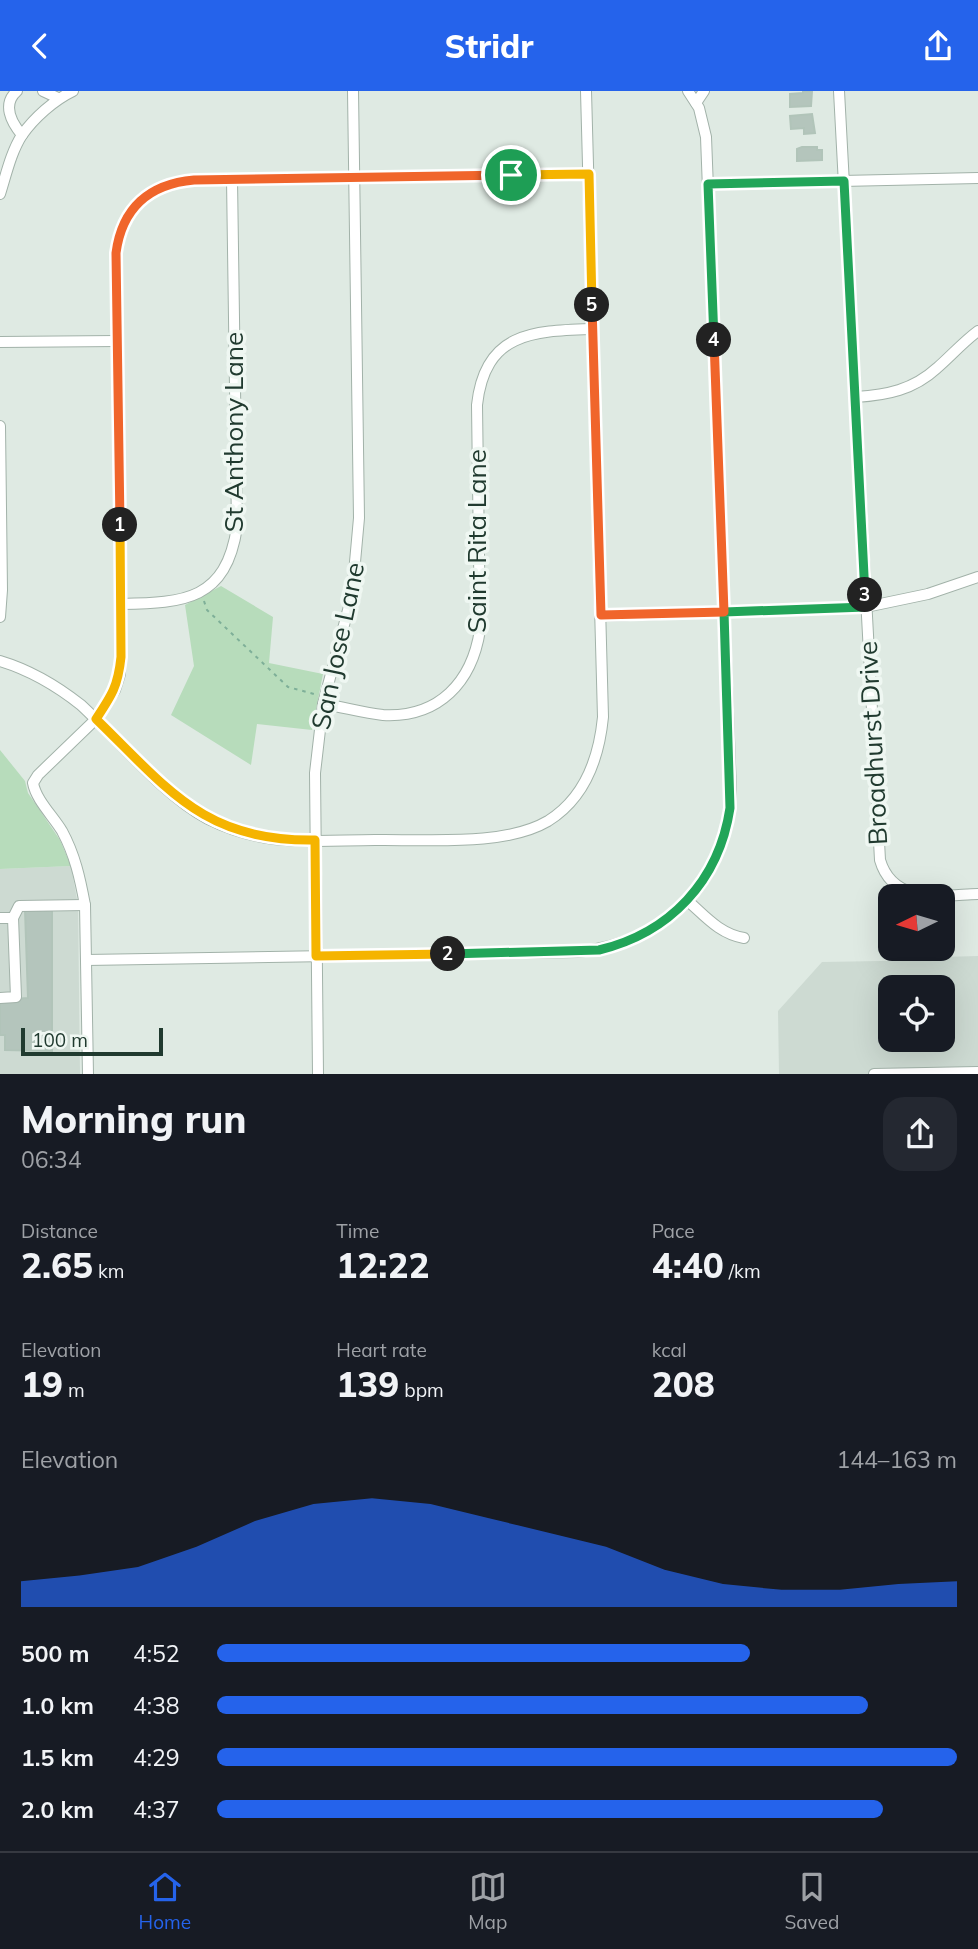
<!DOCTYPE html>
<meta charset="utf-8">
<style>
:root{--surface:#171b24;--page:#242831;--text:#f1f3f6;--muted:#9ea1a6;--line:#363941;--accent:#2563eb}
body{margin:0;font-family:Mulish,sans-serif;background:var(--page);color:var(--text);height:100vh;display:flex;flex-direction:column;font-size:26px;white-space:nowrap}
*{box-sizing:border-box;margin:0}
p{font-size:23px;color:var(--muted)}
.icon{flex:none;width:38px;height:38px;fill:none;stroke:currentColor;stroke-width:2;stroke-linecap:round;stroke-linejoin:round}
.map{position:relative;height:983px;overflow:hidden}
.drawer{display:flex;flex-direction:column;background:var(--surface);flex:1}
.drawer>*{flex:none}
.needle{width:46px;rotate:265deg}
.tools{position:absolute;left:878px;top:793px;display:grid;gap:14px}
.tools a{display:grid;place-items:center;width:77px;height:77px;border-radius:14px;background:var(--surface);box-shadow:0 7px 28px #0002;font-size:35px}
.scale{position:absolute;left:21px;bottom:18px;width:142px;box-sizing:border-box;padding-left:7px;border:4px solid #203a2f;border-top:0;font-size:19px;line-height:24px;white-space:nowrap;color:#203a2f;-webkit-text-stroke:5px #eff7f2;paint-order:stroke}
.pin{position:absolute;display:grid;place-items:center;width:60px;height:60px;color:#fff;margin:-30px;border:4px solid #fff;border-radius:50%;box-shadow:0 2px 7px #0007}
.km{position:absolute;width:35px;height:35px;margin:-18px;border-radius:50%;background:#222;color:#fff;font-size:19px;line-height:35px;text-align:center}
.round{display:grid;place-items:center;flex:none;width:74px;height:74px;border-radius:21px;background:var(--page)}
.headline{display:flex;align-items:center;justify-content:space-between;height:119px;padding:0 21px}
h1{font-size:38px;font-weight:800;line-height:52px}
.metrics{display:grid;grid-template-columns:repeat(3,1fr);gap:10px;height:119px;padding:7px 21px}
.metrics div{display:grid;align-content:center}
.metrics b{font-size:35px;font-weight:800}
.metrics small{font-size:19px;font-weight:400}
.metrics p{font-size:19px}
.chart{height:196px;padding:14px 21px}
.chart p{display:flex;justify-content:space-between}
.chart svg{width:100%;height:126px;margin-top:7px;fill:var(--accent);opacity:.7}
ul{padding:0 21px;list-style:none;font-size:23px}
li{display:grid;grid-template-columns:112px 84px 1fr;align-items:center;height:52px}
li i{height:18px;border-radius:9px;background:var(--accent)}
header{display:flex;justify-content:space-between;align-items:center;height:91px;padding:0 21px;background:var(--accent);color:#fff;font-size:32px;font-weight:800}
.menu{display:flex;justify-content:space-around;align-items:center;height:98px;border-top:2px solid var(--line);background:var(--surface);font-size:19px;color:var(--muted)}
.menu a{display:grid;justify-items:center;gap:4px}
.menu .on{color:var(--accent)}
.map>svg:first-child{display:block}
.built{fill:#cddad2;fill-rule:evenodd}
.green{fill:#b7dcbb}
.building{fill:#b4c5bc;stroke:#b1c4b9;stroke-width:2}
.lines{fill:none;stroke-linecap:round;stroke-linejoin:round}
.minor-casing{stroke:#a2b2a9;stroke-width:12}
.path{stroke:#7eaf98;stroke-width:2;stroke-dasharray:3.5 5;stroke-linecap:butt}
.minor{stroke:#fff;stroke-width:10}
.split-1-casing{stroke:#fff;stroke-width:14}
.split-2-casing{stroke:#fff;stroke-width:14}
.split-3-casing{stroke:#fff;stroke-width:14}
.split-4-casing{stroke:#fff;stroke-width:14}
.split-5-casing{stroke:#fff;stroke-width:14}
.split-6-casing{stroke:#fff;stroke-width:14}
.split-1{stroke:#f0652b;stroke-width:9}
.split-2{stroke:#f5b400;stroke-width:9}
.split-3{stroke:#22a559;stroke-width:9}
.split-4{stroke:#22a559;stroke-width:9}
.split-5{stroke:#f0652b;stroke-width:9}
.split-6{stroke:#f5b400;stroke-width:9}
.labels{text-anchor:middle;stroke-width:7;stroke-linejoin:round;paint-order:stroke}
.street-label{font-size:26px;fill:#203a2f;stroke:#eff7f2}
</style>
<header><svg class="icon" aria-label="back" viewBox="0 0 24 24"><path d="M15 5l-7 7 7 7"/></svg>Stridr<svg class="icon" aria-label="share" viewBox="0 0 24 24"><path d="M12 15V3M7 8l5-5 5 5M5 13v7h14v-7"/></svg></header>
<div class="map">
<svg width="978" height="983" viewBox="0 0 978 983">
<rect width="100%" height="100%" fill="#dfeae3"/>
<!-- built -->
<g class="built">
<polygon points="71,775 78,814 80,983 0,983 0,778"/>
<path d="M978,865V983H779L778,920L822,871L939,869L942,866ZM891,896H943V948H891Z"/>
</g>
<!-- green -->
<g class="green">
<polygon points="221,495 273,526 269,572 323,583 312,639 257,633 251,674 171,624 194,575 185,514"/>
<polygon points="0,659 25,690 28,702 60,749 71,775 0,778"/>
</g>
<!-- building -->
<g class="building">
<polygon points="803,0 812,0 811,15 790,16 790,3 803,2"/>
<polygon points="812,23 815,42 804,43 804,37 791,38 790,25"/>
<polygon points="802,56 817,56 817,59 822,59 822,69 797,70 797,58"/>
<polygon points="25,819 52,819 52,960 5,959 5,944 0,944 0,909 28,907"/>
</g>
<g class="lines">
<defs>
<g id="minor">
<path d="M17,0C2,13 11,31 22,44"/>
<polyline points="43,0 58,7"/>
<path d="M839,0L880,769C893,814 941,804 978,803"/>
<polyline points="696,12 704,0"/>
<polyline points="708,93 978,87"/>
<path d="M0,103C6,84 11,61 22,44C34,27 54,9 73,0"/>
<polyline points="0,251 117,250"/>
<path d="M856,306C887,304 913,299 937,277C951,265 963,251 978,240"/>
<polyline points="0,335 2,499 0,526"/>
<path d="M121,513C185,512 226,509 237,436L232,88"/>
<polyline points="601,525 866,516 928,503 978,486"/>
<path d="M0,570C30,579 57,595 81,614C120,650 162,703 208,728C228,738 251,745 274,748C307,752 342,749 375,749C426,748 504,756 548,730C585,707 599,667 603,626L586,0"/>
<path d="M323,613C343,616 363,622 383,624C439,627 472,591 480,539L477,314C485,241 533,240 592,238"/>
<path d="M688,810C706,826 720,843 744,847"/>
<polyline points="0,827 13,827 16,906 0,907"/>
<polyline points="13,827 19,815 85,814"/>
<path d="M86,869L577,861C667,852 727,790 731,699L706,46L699,17L688,0"/>
<path d="M88,983L85,814C80,787 75,764 62,740C53,725 36,709 33,692L38,684L96,628L115,599L120,583L121,513L116,162C122,117 149,93 194,89L589,83"/>
<polyline points="318,983 315,682 323,613 352,504 359,427 353,0"/>
<polyline points="874,983 978,981"/>
</g>
</defs>
<!-- minor casing -->
<use href="#minor" class="minor-casing"/>
<!-- path -->
<polyline class="path" points="204,510 207,519 288,596 314,603"/>
<!-- minor -->
<use href="#minor" class="minor"/>
</g>
<g class="lines">
<defs>
<path id="split-1" d="M120,434L116,162C122,117 149,93 194,89L511,84"/>
<path id="split-2" d="M120,434L121,566C118,595 112,604 96,628C169,699 205,751 315,749L316,865L448,863"/>
<path id="split-3" d="M448,863L599,859C670,842 719,790 730,717L724,521L866,516L865,504"/>
<polyline id="split-4" points="714,249 708,93 844,90 865,504"/>
<polyline id="split-5" points="592,214 601,524 724,521 714,249"/>
<polyline id="split-6" points="511,84 589,83 592,214"/>
</defs>
<!-- split-1 casing -->
<use href="#split-1" class="split-1-casing"/>
<!-- split-2 casing -->
<use href="#split-2" class="split-2-casing"/>
<!-- split-3 casing -->
<use href="#split-3" class="split-3-casing"/>
<!-- split-4 casing -->
<use href="#split-4" class="split-4-casing"/>
<!-- split-5 casing -->
<use href="#split-5" class="split-5-casing"/>
<!-- split-6 casing -->
<use href="#split-6" class="split-6-casing"/>
<!-- split-1 -->
<use href="#split-1" class="split-1"/>
<!-- split-2 -->
<use href="#split-2" class="split-2"/>
<!-- split-3 -->
<use href="#split-3" class="split-3"/>
<!-- split-4 -->
<use href="#split-4" class="split-4"/>
<!-- split-5 -->
<use href="#split-5" class="split-5"/>
<!-- split-6 -->
<use href="#split-6" class="split-6"/>
</g>
<g class="labels">
<!-- street labels -->
<g class="street-label">
<text transform="translate(234 341) rotate(-90)" y="9">St Anthony Lane</text>
<text transform="translate(477 450) rotate(-90)" y="9">Saint Rita Lane</text>
<text transform="translate(338 555) rotate(-78)" y="9">San Jose Lane</text>
<text transform="translate(873 652) rotate(-93)" y="9">Broadhurst Drive</text>
</g>
</g>
</svg>
<div class="tools">
<a><svg class="needle" viewBox="-14 -14 28 28"><path d="M0-13l5 13h-10z" fill="#e53935"/><path d="M0 13l5-13h-10z" fill="#9ea1a6"/></svg></a>
<a><svg class="icon" aria-label="locate" viewBox="0 0 24 24"><circle cx="12" cy="12" r="6"/><path d="M12 2v4M12 18v4M2 12h4M18 12h4"/></svg></a>
</div>
<div class="scale">100 m</div>
<div class="pin" style="left:511px;top:84px;background:#1e9e55"><svg class="icon" aria-label="arrive" viewBox="0 0 24 24"><path d="M6 21V4h12l-3 4 3 4H6"/></svg></div>
<b class="km" style="left:120px;top:434px">1</b>
<b class="km" style="left:448px;top:863px">2</b>
<b class="km" style="left:865px;top:504px">3</b>
<b class="km" style="left:714px;top:249px">4</b>
<b class="km" style="left:592px;top:214px">5</b>
</div>
<section class="drawer">
<div class="headline"><div><h1>Morning run</h1><p>06:34</p></div><a class="round"><svg class="icon" aria-label="share" viewBox="0 0 24 24"><path d="M12 15V3M7 8l5-5 5 5M5 13v7h14v-7"/></svg></a></div>
<div class="metrics">
<div><p>Distance</p><b>2.65<small> km</small></b></div>
<div><p>Time</p><b>12:22</b></div>
<div><p>Pace</p><b>4:40<small> /km</small></b></div>
</div>
<div class="metrics">
<div><p>Elevation</p><b>19<small> m</small></b></div>
<div><p>Heart rate</p><b>139<small> bpm</small></b></div>
<div><p>kcal</p><b>208</b></div>
</div>
<div class="chart"><p><span>Elevation</span>144–163 m</p>
<svg viewBox="0 0 160 44" preserveAspectRatio="none"><path d="M0 44V35L10 33L20 30L30 23L40 14L50 8L60 6L70 8L80 13L90 18L100 23L110 31L120 36L130 38L140 38L150 36L160 35V44z"/></svg>
</div>
<ul>
<li><b>500 m</b>4:52<i style="width:72%"></i></li>
<li><b>1.0 km</b>4:38<i style="width:88%"></i></li>
<li><b>1.5 km</b>4:29<i style="width:100%"></i></li>
<li><b>2.0 km</b>4:37<i style="width:90%"></i></li>
</ul>
</section>
<nav class="menu">
<a class="on"><svg class="icon" aria-label="home" viewBox="0 0 24 24"><path d="M3 11l9-7 9 7M6 9v11h12V9"/></svg>Home</a>
<a><svg class="icon" aria-label="map" viewBox="0 0 24 24"><path d="M3 6l6-2 6 2 6-2v14l-6 2-6-2-6 2zM9 4v14M15 6v14"/></svg>Map</a>
<a><svg class="icon" aria-label="saved" viewBox="0 0 24 24"><path d="M7 4h10v16l-5-4-5 4z"/></svg>Saved</a>
</nav>
